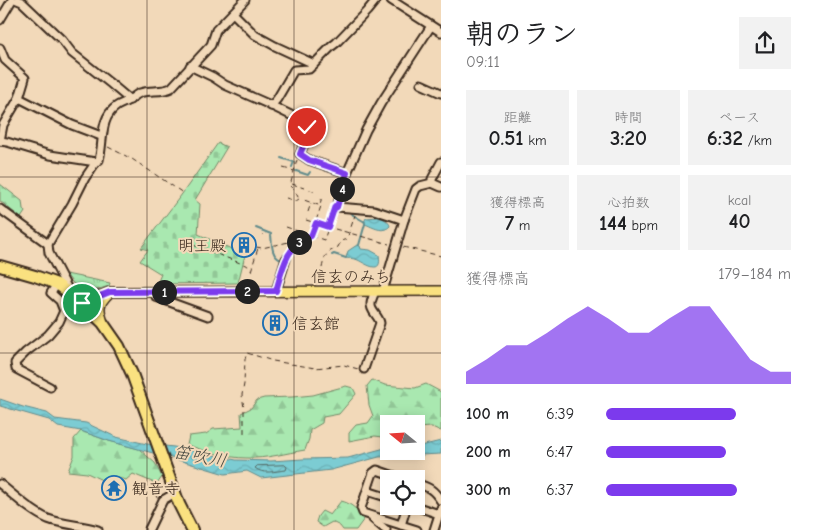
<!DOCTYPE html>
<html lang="ja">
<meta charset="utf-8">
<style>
:root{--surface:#fff;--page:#f2f2f2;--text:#202124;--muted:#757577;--accent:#7c3aed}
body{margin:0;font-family:"Comic Neue","Klee One",sans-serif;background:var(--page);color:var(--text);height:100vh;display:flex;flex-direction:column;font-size:19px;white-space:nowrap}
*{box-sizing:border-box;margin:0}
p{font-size:16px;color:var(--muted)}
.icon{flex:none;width:28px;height:28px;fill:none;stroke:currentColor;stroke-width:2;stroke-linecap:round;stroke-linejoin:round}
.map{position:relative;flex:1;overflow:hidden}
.drawer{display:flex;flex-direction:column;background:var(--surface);width:375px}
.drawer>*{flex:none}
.needle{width:32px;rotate:288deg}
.buttons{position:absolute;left:380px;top:415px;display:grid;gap:10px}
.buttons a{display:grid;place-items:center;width:45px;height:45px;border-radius:0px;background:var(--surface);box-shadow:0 2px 12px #0003;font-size:25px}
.pin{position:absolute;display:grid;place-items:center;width:42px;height:42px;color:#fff;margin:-21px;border:2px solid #fff;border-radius:50%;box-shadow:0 1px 5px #0007}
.km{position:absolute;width:25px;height:25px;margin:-12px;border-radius:50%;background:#222;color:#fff;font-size:14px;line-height:25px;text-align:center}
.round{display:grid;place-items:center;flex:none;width:52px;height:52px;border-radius:0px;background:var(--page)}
.headline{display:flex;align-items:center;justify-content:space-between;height:85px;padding:0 25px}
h1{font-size:28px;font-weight:800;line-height:38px}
.stats{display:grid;grid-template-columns:repeat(3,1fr);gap:8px;height:85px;padding:5px 25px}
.stats div{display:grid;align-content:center;border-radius:0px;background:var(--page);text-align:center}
.stats b{font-size:21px;font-weight:800}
.stats small{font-size:14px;font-weight:400}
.stats p{font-size:14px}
.chart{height:140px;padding:10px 25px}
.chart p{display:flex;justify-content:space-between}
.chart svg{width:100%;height:90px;margin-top:5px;fill:var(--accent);opacity:.7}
ul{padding:0 25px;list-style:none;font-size:16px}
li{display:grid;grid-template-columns:80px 60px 1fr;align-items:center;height:38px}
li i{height:12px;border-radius:6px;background:var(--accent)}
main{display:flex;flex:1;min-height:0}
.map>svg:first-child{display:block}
.grass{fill:url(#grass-tufts);stroke:#728967}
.forest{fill:url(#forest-firs);stroke:#728967}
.cemetery{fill:url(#cemetery-stones);stroke:#728967}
.water{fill:url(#water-waves);stroke:#618b8b}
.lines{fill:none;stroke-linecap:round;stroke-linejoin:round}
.shore{stroke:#556b66;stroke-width:1}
.stream{stroke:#618b8b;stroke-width:2}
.minor-casing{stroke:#3b2a1e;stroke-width:11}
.major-casing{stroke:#3b2a1e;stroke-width:12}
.highway-casing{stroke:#3b2a1e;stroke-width:14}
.path{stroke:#3b2a1e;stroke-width:1;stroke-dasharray:5 4;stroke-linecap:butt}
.minor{stroke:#f2d9b9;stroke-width:7}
.major{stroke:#fae180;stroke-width:9}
.highway{stroke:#fae180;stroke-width:10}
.route-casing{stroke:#fff;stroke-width:10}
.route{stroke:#7c3aed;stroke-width:6}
.grid{fill:none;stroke:#3b2a1e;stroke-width:1;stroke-opacity:0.55}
.labels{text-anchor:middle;stroke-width:4;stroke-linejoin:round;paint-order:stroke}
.poi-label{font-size:16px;fill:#3b2a1e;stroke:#f2d9b9;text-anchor:start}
.street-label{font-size:16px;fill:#3b2a1e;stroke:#f2d9b9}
.water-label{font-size:18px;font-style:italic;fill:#484a42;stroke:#f2d9b9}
</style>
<main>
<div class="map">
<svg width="441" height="530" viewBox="0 0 441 530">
<defs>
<pattern id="grass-tufts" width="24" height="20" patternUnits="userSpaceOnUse" patternTransform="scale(1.25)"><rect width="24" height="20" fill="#a9e8b0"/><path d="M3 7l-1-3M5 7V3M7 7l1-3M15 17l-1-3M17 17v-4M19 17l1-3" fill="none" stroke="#92c797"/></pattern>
<pattern id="forest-firs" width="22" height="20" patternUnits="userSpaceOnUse" patternTransform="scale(1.25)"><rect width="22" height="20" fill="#a9e8b0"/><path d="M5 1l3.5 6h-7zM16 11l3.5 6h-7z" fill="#92c797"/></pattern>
<pattern id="cemetery-stones" width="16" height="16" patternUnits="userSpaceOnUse" patternTransform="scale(1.25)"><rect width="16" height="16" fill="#a9e8b0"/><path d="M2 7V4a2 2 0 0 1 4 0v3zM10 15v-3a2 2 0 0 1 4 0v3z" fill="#92c797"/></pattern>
<pattern id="water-waves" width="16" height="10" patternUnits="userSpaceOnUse" patternTransform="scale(1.25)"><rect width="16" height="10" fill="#7bccd3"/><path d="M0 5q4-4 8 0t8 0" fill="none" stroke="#6bafb5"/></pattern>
</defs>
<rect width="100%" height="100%" fill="#f2d9b9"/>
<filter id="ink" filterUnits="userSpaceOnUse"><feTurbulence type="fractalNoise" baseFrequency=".02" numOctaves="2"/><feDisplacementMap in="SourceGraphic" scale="10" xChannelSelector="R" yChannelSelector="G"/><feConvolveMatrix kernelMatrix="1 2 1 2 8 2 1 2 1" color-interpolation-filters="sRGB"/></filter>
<g filter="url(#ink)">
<!-- grass -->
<path class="grass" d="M66,274L110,283L109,286C87,293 81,296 66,274Z"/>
<!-- forest -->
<g class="forest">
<polygon points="372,380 385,385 415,388 426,384 441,392 441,431 432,427 416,428 416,424 389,424 389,436 383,437 375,436 349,441 349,433 356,425 368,423 373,416 369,405 367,386"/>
<path d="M346,386L353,388L356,394L339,414L323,417L322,423L310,430L309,439L305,450C286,453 266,459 247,458C226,458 206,451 187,445L189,436L206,434L213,429L242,427L241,413L251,408L257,400L264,398L292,397L313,395Z"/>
<polygon points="81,431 109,441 139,449 155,463 162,477 157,484 133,474 126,480 111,476 104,481 87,473 68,471 74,456 74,439"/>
<path d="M341,501C351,503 358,510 364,519L356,530H343L340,526L332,522L323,527L316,522L318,516L322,511L330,515Z"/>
</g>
<!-- cemetery -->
<g class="cemetery">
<polygon points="218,143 227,147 195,200 200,204 198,234 245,255 238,283 157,284 161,274 140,261 148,250 141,248 182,194"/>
<polygon points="0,184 22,201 23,209 25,212 21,218 0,201"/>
</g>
<!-- water -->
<g class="water">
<path d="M378,217C383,218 389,221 390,226C383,234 373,227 365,224L364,222L366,218Z"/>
<path d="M357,245L360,246L361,249L370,250L379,255C383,276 366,264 358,260C354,258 351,259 346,258L348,251Z"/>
<polygon points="0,399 23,407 47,413 55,419 86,423 116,437 147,444 174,447 236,460 271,461 303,459 348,458 385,448 389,448 389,451 416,451 416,447 441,441 441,454 379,457 331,470 261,478 247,471 225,474 175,459 109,441 81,431 58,427 49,420 0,406"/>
</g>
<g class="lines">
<!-- shore -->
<path class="shore" d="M285,465L287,467L286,470C275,471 263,475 255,468L257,466Z"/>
<!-- stream -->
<g class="stream">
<polyline points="281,158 294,162 292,167"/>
<polyline points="296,171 308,175 310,172"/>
<polyline points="351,212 353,215 365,222"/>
<path d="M256,228L271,234C272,244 271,256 281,260"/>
<polyline points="359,245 365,224"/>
<polyline points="332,255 334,254 346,258"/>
</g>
<defs>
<g id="minor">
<polyline points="17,0 22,2 62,40 72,53 111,84 130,100"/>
<polyline points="391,0 441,32"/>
<polyline points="233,13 255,35 275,46 314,64"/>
<polyline points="0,20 12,0"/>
<polyline points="0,48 5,60 25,78 19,98 3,125 0,141"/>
<polyline points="190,66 213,77 225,85 268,104 303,121 307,127 309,132 300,154 309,160 347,173"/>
<polyline points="421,84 441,93"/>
<polyline points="19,98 72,125 101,136"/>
<polyline points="271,106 277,99 294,70 309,69 332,46 336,43 367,11 376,0"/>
<polyline points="0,141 7,142 50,155 96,162"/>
<polyline points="441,162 432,179 432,183 441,187"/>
<polyline points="0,209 48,244"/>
<polyline points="404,220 374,210 337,207 347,173 366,130 381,103 431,26"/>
<polyline points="276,291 286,259"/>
<polyline points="383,291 404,220 416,189 420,186 432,183"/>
<polyline points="155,292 156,297 208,316"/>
<path d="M70,293L49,253L48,244L72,204L85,178L96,162L99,160C104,142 99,118 117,106C120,104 124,103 127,101C132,99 136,94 140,93C150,89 161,93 171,88L211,45L216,30L245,0"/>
<path d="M364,369L380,323C379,316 370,311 371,304C371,300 374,295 375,291"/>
<polyline points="50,387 16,369 15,363 26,352 48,335 59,322 64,311 60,301 51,293 57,284"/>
<polyline points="403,479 377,470 373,473 361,508 363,513 417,530"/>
<path d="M416,483C430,488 433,489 441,501"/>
<path d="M0,484C15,496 30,511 48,519C64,525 82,525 98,530"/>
<polyline points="367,491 389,498"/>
<polyline points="415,506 439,514"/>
<polyline points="373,519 386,530"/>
<polyline points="401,525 407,506"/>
<polyline points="149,529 163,500 175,493"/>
<polyline points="434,530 441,508"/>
</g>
<g id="major">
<polyline points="82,303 110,292 441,291"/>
<path d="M103,323C99,309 97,305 108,294"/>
</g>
<polyline id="highway" points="0,266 35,276 57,284 82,303 103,323 119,346 132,374 179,504 192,530"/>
</defs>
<!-- minor casing -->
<use href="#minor" class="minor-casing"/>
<!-- major casing -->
<use href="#major" class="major-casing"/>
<!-- highway casing -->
<use href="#highway" class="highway-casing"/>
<!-- path -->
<g class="path">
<polyline points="108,147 132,159 183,193"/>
<polyline points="297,160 290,186 295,191 299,199 301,199"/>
<polyline points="283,168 294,171"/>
<polyline points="292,184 316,192"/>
<polyline points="286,198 296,201 299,199"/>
<polyline points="320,204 322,197"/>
<polyline points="308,212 311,203"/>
<polyline points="306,220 329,227"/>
<polyline points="286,227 324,240 333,213"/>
<polyline points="335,229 389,244"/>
<polyline points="263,234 264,234"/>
<polyline points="307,238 303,247 310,249"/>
<polyline points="193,245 248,266 253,266"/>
<polyline points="256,247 262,248 302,239"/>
<polyline points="403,247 441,256"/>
<path d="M289,253C295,245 301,239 311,236L321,206L304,200"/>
<path d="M322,268C325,254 326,253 338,247L341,241L347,239L355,215"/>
<polyline points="251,271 258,248"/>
<polyline points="244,433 244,408 242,395 244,384 245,359 247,353 273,361 315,368 344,365 358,369"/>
<polyline points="154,495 156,495 157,498"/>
</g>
<!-- minor -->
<use href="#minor" class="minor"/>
<!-- major -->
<use href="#major" class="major"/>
<!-- highway -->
<use href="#highway" class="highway"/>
</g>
</g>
<g class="lines" filter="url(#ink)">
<defs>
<path id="route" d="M82,303L110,292L276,291C282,270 287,243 311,236L316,223L328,227L335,206L337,207L347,173L309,160L300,154L309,132L307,127"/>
</defs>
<!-- route casing -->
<use href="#route" class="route-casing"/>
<!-- route -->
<use href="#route" class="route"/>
</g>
<!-- grid -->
<path class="grid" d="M147,0V530M294,0V530M0,177H441M0,353H441"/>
<!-- icons -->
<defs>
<symbol id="building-ring" viewBox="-11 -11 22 22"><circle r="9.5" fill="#f2d9b9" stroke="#1f6fb2" stroke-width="1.5"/><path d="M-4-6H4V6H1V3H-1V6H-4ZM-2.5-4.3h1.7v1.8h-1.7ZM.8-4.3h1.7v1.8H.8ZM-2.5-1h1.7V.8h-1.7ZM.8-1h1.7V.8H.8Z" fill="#1f6fb2"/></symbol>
<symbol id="temple-ring" viewBox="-11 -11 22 22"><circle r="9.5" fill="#f2d9b9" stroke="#1f6fb2" stroke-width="1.5"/><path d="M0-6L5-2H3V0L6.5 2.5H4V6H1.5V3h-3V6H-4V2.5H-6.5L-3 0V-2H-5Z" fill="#1f6fb2"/></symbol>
</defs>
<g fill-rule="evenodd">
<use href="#building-ring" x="230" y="231" width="28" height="28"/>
<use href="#building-ring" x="261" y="309" width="28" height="28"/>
<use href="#temple-ring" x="100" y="474" width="28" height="28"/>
</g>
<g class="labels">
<!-- poi labels -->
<g class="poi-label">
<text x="226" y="251" text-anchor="end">明王殿</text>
<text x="292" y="329">信玄館</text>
<text x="132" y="494">観音寺</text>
</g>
<!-- street labels -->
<g class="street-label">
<text x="351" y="282">信玄のみち</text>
</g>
<!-- water labels -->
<g class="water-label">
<text transform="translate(200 456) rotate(11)" y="6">笛吹川</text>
</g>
</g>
</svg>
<div class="buttons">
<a><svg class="needle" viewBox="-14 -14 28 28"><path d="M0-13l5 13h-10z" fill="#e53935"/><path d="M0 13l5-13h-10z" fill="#757577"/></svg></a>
<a><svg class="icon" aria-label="locate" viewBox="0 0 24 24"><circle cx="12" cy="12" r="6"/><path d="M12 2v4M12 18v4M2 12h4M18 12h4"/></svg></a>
</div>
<div class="pin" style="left:82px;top:303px;background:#1e9e55"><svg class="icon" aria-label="arrive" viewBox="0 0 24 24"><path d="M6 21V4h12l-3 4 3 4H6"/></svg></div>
<div class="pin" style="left:307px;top:127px;background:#d93025"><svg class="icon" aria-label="check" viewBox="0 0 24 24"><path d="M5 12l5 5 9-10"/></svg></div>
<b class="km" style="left:164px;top:292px">1</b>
<b class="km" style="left:247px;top:291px">2</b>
<b class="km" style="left:299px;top:242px">3</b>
<b class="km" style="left:342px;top:189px">4</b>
</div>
<section class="drawer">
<div class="headline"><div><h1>朝のラン</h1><p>09:11</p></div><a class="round"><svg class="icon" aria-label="share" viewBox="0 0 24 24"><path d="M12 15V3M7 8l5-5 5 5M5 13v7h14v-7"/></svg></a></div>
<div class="stats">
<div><p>距離</p><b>0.51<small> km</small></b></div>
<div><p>時間</p><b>3:20</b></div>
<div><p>ペース</p><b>6:32<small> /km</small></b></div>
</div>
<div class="stats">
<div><p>獲得標高</p><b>7<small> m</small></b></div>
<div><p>心拍数</p><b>144<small> bpm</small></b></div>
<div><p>kcal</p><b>40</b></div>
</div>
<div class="chart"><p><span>獲得標高</span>179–184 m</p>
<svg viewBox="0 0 160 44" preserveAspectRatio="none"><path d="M0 44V38L10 32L20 25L30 25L40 19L50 12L60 6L70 12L80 19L90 19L100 12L110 6L120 6L130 19L140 32L150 38L160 38V44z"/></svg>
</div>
<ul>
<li><b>100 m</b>6:39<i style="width:70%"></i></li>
<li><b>200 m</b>6:47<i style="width:65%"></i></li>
<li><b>300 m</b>6:37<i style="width:71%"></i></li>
</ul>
</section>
</main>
